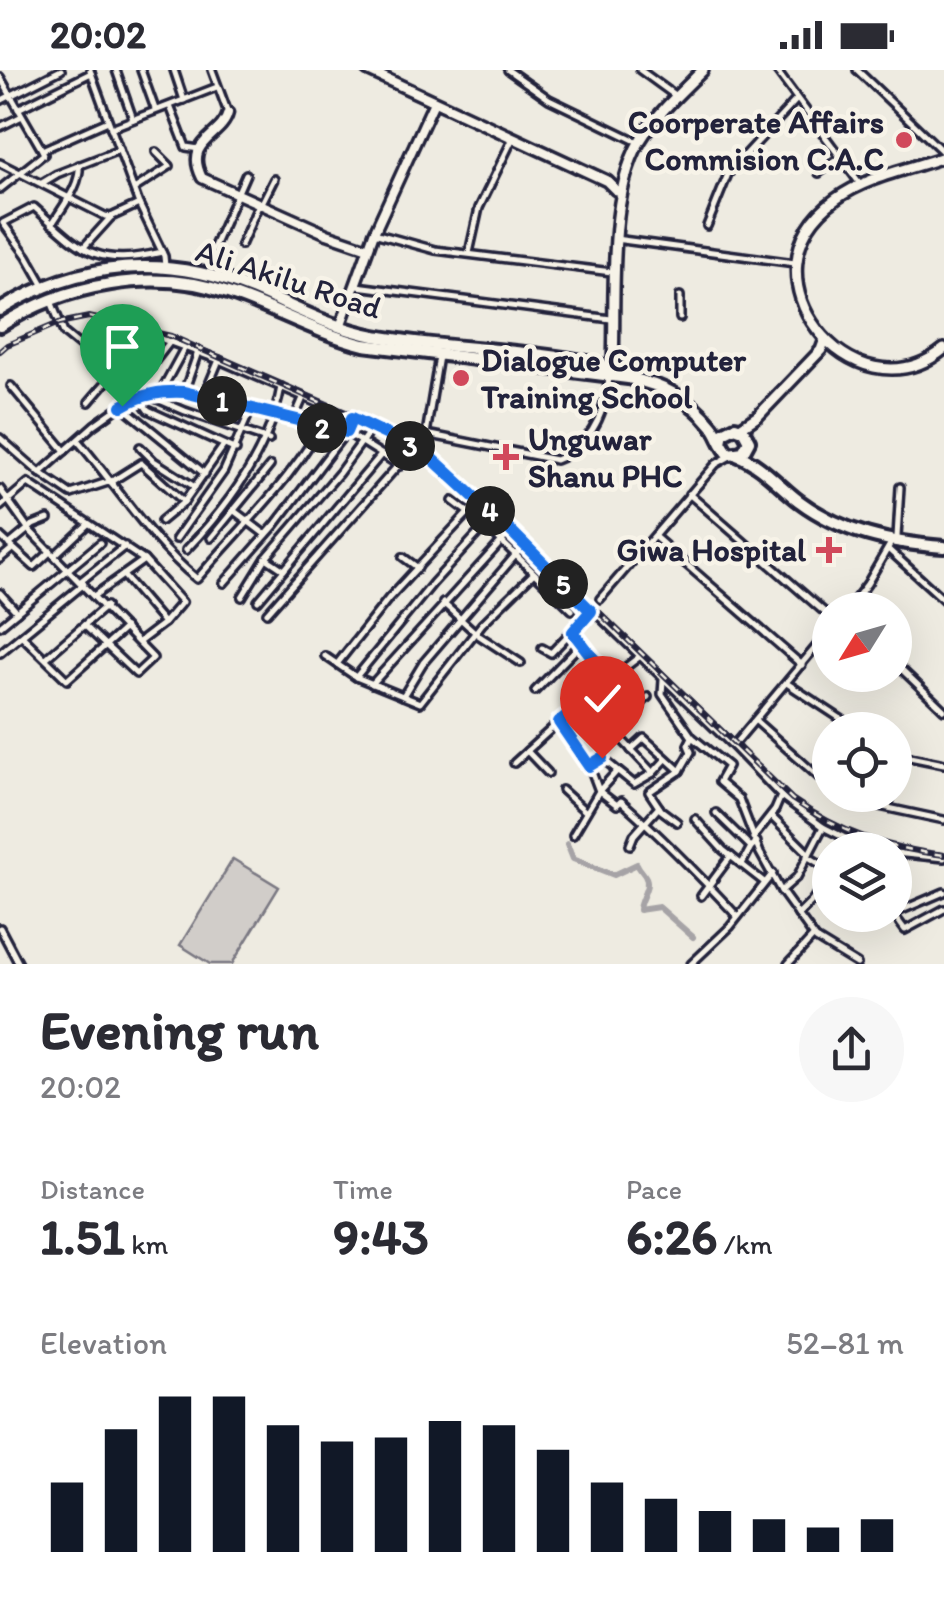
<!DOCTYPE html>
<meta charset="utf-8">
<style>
:root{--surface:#fff;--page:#f7f7f7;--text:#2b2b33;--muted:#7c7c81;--accent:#111827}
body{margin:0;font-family:Itim,sans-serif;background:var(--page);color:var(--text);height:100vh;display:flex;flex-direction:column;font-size:38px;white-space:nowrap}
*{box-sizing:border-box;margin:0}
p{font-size:32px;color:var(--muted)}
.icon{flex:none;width:55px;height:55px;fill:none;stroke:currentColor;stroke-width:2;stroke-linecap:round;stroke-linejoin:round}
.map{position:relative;height:894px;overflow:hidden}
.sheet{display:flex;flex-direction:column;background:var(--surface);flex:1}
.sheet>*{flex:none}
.needle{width:65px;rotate:233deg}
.fabs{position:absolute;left:812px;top:522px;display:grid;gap:20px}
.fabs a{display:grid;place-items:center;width:100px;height:100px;border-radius:50%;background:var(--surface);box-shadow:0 10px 40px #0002;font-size:50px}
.pin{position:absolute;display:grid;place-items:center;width:85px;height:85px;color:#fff;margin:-102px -42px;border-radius:50% 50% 50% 0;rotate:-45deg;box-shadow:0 0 10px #0007}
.pin .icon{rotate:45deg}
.km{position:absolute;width:50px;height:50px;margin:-25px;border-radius:50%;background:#222;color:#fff;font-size:28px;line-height:50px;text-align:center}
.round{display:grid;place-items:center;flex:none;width:105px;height:105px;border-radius:52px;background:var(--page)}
.summary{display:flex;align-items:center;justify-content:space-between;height:170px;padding:0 40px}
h1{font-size:55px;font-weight:700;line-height:75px}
.stats{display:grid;grid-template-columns:repeat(3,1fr);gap:15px;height:170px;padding:10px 40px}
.stats div{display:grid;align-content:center}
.stats b{font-size:50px;font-weight:700}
.stats small{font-size:28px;font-weight:400}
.stats p{font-size:28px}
.chart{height:280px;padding:20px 40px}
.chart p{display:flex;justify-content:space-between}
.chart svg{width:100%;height:180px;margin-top:10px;stroke:var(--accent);stroke-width:6}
.status{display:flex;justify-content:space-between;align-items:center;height:70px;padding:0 50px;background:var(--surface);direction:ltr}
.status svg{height:28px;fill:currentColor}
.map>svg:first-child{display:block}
.green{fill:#d1cdc9;stroke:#7a7882;stroke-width:2.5}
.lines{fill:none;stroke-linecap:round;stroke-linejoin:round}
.river{stroke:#a6a3a6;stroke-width:6}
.minor-casing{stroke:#22223b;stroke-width:12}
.tertiary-casing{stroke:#22223b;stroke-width:15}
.secondary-casing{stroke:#22223b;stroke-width:16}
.primary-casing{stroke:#22223b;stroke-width:18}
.minor{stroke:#f7f3e8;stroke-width:5}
.tertiary{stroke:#f7f3e8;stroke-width:8}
.secondary{stroke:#f7f3e8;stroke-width:9}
.primary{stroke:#f7f3e8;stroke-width:10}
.rail-casing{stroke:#22223b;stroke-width:6}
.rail{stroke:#f7f3e8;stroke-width:2.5;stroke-dasharray:8;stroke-linecap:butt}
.route-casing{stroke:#fff;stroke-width:20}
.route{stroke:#1a73e8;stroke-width:12}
.poi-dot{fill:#d1495b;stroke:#f7f3e8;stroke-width:4}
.labels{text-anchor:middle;stroke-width:9;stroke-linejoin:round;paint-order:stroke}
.poi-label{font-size:32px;font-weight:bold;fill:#22223b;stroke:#f7f3e8;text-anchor:end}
.street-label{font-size:32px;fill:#22223b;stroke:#f7f3e8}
</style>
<div class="status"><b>20:02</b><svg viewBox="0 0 49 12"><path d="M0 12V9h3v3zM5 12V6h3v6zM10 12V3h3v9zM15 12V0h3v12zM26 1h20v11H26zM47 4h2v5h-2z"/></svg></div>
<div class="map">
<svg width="944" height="894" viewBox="0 0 944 894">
<rect width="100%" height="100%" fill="#eeebe1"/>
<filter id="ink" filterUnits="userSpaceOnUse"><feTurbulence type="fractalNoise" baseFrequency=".01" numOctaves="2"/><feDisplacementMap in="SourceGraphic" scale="20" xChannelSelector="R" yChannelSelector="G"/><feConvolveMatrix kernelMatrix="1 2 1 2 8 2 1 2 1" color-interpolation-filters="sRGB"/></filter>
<g filter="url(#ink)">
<!-- green -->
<polygon class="green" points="233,789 279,817 232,894 210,894 180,875"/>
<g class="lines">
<!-- river -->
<path class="river" d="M567,774L573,789L614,805L637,794C639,799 643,802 645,806C652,816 639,829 639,840L659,837L693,867"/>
<defs>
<g id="minor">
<polyline points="90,0 139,134 164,186 165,196"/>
<polyline points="116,0 133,49"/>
<polyline points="141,0 155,39"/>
<polyline points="174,0 184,30"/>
<polyline points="212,0 228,43"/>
<polyline points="508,0 549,29 634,70"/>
<polyline points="640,0 673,24"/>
<polyline points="776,0 861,115"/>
<polyline points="857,0 944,83"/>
<polyline points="0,7 41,78"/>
<polyline points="0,31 61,0"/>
<polyline points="170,36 186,77 199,79"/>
<polyline points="18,39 91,3"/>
<polyline points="0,57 22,46"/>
<polyline points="111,58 217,17"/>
<polyline points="0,93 105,146 111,147 139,134"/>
<polyline points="819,103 840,87"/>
<polyline points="42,113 57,104 119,80"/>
<polyline points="0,119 44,84 42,80 108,51"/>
<polyline points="134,119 170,96 156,82"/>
<polyline points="261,135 274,109"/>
<path d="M52,154C63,136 81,115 79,95"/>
<polyline points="707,156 728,104 797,29"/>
<polyline points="374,163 435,180 612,202"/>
<polyline points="615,169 795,193"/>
<polyline points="241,175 259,134"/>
<polyline points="83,178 111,147"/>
<polyline points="212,181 246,104"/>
<polyline points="469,183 479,138 513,68"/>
<path d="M44,216L27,186L3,153L34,137C82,180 94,198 162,182"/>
<polyline points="357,216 611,249"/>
<polyline points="680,226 680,248"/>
<polyline points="51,231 64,263 133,319 148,340 236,380"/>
<polyline points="99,291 120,261 154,266 219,290 352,348 415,378 433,390 511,461 733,676 781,726 823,757 851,771 880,780"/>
<polyline points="11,316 65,381"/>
<polyline points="133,319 169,273"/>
<polyline points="161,321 185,277"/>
<polyline points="184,322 198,282"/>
<polyline points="148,325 185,341 269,370"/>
<polyline points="204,326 219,290"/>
<polyline points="89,332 147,264"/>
<polyline points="122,336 205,404"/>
<polyline points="294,349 303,328"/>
<path d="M426,364L556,390C591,376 605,343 609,308"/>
<polyline points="0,368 40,403 71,424 114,410 141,393 184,432"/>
<path d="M78,371C117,416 150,471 197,509C244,453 299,405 330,338"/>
<polyline points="140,377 154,391 195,417"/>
<polyline points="40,403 94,355 122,335 138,327 161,321 212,328 346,362 400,396"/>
<polyline points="0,419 30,461 153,588 136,604 84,555"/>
<polyline points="689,424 830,547"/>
<polyline points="453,431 486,456 572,540"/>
<polyline points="0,437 28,413 144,490 182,532 164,553 139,572"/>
<polyline points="233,440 266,465"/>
<polyline points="161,451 184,432 224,375"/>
<polyline points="0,466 34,497 51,481"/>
<polyline points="655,467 802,595"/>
<polyline points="897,467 900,417"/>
<polyline points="211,468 270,396"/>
<polyline points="176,469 224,401 251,339"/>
<polyline points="9,475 33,455 48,449"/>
<path d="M186,480C229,435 270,378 281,317"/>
<polyline points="889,480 944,530"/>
<polyline points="55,485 88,454"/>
<polyline points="403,487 418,498"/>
<polyline points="266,488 284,500"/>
<polyline points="0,489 12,479"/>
<polyline points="123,505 164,553"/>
<polyline points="81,511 125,476"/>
<polyline points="224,513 275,455 346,362 352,348"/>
<polyline points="0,523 17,542"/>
<polyline points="95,525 144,490"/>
<polyline points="242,527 266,488 339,403 371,359"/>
<polyline points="600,529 716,394 732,385"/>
<polyline points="258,531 381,385"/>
<polyline points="443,533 478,565 521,593"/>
<polyline points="847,540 867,514 892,471"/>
<polyline points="267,543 426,364 439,286"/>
<polyline points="0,556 100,473"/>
<polyline points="573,562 610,610"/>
<polyline points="22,566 67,610 125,558"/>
<polyline points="542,578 551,583 591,541"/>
<polyline points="0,583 84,514"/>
<polyline points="325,586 356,607 420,633 482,554 533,504"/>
<polyline points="46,588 106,536"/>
<polyline points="895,593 944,640"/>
<polyline points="337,594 389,528 479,431"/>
<polyline points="356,607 433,513 494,446"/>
<polyline points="663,610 662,624 692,667 728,696 719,712 739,729 760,783 781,821 810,861 816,869 857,894"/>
<polyline points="372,614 511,461"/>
<polyline points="788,614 858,660"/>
<polyline points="535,621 582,573"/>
<polyline points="403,626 423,593 525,474"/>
<polyline points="584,629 653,703"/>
<polyline points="756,651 830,717"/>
<polyline points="559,652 589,696 602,688 634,714 653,703 666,689"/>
<polyline points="611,661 648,627"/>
<polyline points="733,676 830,560"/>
<polyline points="631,680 644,668 680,701"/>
<polyline points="527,681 548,703"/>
<polyline points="895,684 944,694"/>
<polyline points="514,693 584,629 639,587"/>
<path d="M617,701L599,721L617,735L621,731C662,767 700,806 737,846"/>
<polyline points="895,708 900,687"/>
<polyline points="562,720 585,741"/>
<polyline points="843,725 851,730 944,750"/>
<polyline points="888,737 891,725"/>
<polyline points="716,743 751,777 757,772"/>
<polyline points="771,746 809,784"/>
<polyline points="695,749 723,780 764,812"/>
<polyline points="677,752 661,740 649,722 680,701 691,682 688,675 692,667"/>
<polyline points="573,765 599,721 590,697"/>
<polyline points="753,768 775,740 781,726"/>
<polyline points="630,775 634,765 659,737"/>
<polyline points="895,783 944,788"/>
<polyline points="742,794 751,777"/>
<polyline points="781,821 797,807 823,757"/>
<polyline points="701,826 731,786"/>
<polyline points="813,830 830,827"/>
<polyline points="895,843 944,822"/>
<polyline points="798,845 813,830 830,800 807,786"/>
<polyline points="894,845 905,860 944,839"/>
<polyline points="0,858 19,894"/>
<polyline points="691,894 730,857 773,803"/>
<polyline points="788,894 813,867"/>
</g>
<g id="tertiary">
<path d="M228,43C222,68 183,70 202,108L327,164L368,178"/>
<polyline points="340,257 374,163 434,32"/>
</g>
<g id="secondary">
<polyline points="367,0 607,111 616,120"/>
<path d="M944,87C909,99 866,107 836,129C733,203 853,353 944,279"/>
<path d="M616,299L613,293C616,228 606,117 645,63C661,40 683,20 703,0"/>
<polyline points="740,358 758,346 821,280 825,269"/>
</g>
<g id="primary">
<path d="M0,240C80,190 167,184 254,220C294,237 332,258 375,266C445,279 517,278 587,292C599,294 611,299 624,301"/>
<path d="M0,256C65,214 154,197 228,223C274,238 316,263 364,275L628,308C660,314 691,329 712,356C719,365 721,376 729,384L743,382L749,371L743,360L735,357L723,363L721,372"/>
<path d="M737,385C761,394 778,415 799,431C842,463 891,473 944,477"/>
</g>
</defs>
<!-- minor casing -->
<use href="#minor" class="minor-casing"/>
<!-- tertiary casing -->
<use href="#tertiary" class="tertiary-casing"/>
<!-- secondary casing -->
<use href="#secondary" class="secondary-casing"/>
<!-- primary casing -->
<use href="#primary" class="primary-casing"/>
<!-- minor -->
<use href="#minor" class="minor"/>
<!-- tertiary -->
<use href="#tertiary" class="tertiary"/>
<!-- secondary -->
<use href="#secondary" class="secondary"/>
<!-- primary -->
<use href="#primary" class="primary"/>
<defs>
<path id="rail" d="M0,281L7,275L59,253L89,247L171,266L417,375L456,404L504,450L792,729C840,763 886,778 944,785"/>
</defs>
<!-- rail casing -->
<use href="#rail" class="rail-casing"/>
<!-- rail -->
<use href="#rail" class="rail"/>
</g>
</g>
<g class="lines" filter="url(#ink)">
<defs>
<path id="route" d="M122,336C142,324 161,321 184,322L346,362L352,348L415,378L434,390L511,461L591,541L573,562L610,610L559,652L589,696L602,688"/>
</defs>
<!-- route casing -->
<use href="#route" class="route-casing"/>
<!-- route -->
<use href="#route" class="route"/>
</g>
<!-- markers -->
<g class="poi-dot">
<circle cx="904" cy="70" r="10"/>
<circle cx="461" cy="308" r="10"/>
<path d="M501 372h10v10h10v10h-10v10h-10v-10h-10v-10h10z"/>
<path d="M824 465h10v10h10v10h-10v10h-10v-10h-10v-10h10z"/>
</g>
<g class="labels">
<!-- poi labels -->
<g class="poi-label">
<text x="884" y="63">Coorperate Affairs<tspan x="884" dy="37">Commision C.A.C</tspan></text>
<text x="481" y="301" text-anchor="start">Dialogue Computer<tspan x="481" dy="37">Training School</tspan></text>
<text x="528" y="380" text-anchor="start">Unguwar<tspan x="528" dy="37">Shanu PHC</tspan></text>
<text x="806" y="491">Giwa Hospital</text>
</g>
<!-- street labels -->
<g class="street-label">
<text transform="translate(289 209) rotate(18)" y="11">Ali Akilu Road</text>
</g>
</g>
</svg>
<div class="fabs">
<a><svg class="needle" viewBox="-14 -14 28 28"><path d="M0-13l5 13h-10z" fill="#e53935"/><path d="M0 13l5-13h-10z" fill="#7c7c81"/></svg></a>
<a><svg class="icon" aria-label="locate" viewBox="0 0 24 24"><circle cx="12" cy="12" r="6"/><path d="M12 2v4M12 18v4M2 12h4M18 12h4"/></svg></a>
<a><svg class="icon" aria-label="layers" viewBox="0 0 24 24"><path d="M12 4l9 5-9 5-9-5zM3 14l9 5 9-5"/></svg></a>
</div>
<div class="pin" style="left:122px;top:336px;background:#1e9e55"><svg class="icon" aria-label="arrive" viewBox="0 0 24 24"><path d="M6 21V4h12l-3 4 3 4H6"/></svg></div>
<div class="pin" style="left:602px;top:688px;background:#d93025"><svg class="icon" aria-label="check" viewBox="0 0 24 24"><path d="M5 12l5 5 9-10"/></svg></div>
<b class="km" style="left:222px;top:331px">1</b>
<b class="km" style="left:322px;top:358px">2</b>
<b class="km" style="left:410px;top:376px">3</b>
<b class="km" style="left:490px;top:441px">4</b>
<b class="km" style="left:563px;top:514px">5</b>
</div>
<section class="sheet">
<div class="summary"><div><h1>Evening run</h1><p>20:02</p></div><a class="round"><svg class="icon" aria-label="share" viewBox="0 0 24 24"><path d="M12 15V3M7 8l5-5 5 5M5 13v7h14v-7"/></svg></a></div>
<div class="stats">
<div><p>Distance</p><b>1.51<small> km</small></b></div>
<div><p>Time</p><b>9:43</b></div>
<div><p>Pace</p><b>6:26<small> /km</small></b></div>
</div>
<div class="chart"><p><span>Elevation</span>52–81 m</p>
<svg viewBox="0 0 160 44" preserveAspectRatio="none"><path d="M5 44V27M15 44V14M25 44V6M35 44V6M45 44V13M55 44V17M65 44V16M75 44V12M85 44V13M95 44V19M105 44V27M115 44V31M125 44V34M135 44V36M145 44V38M155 44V36"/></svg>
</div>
</section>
